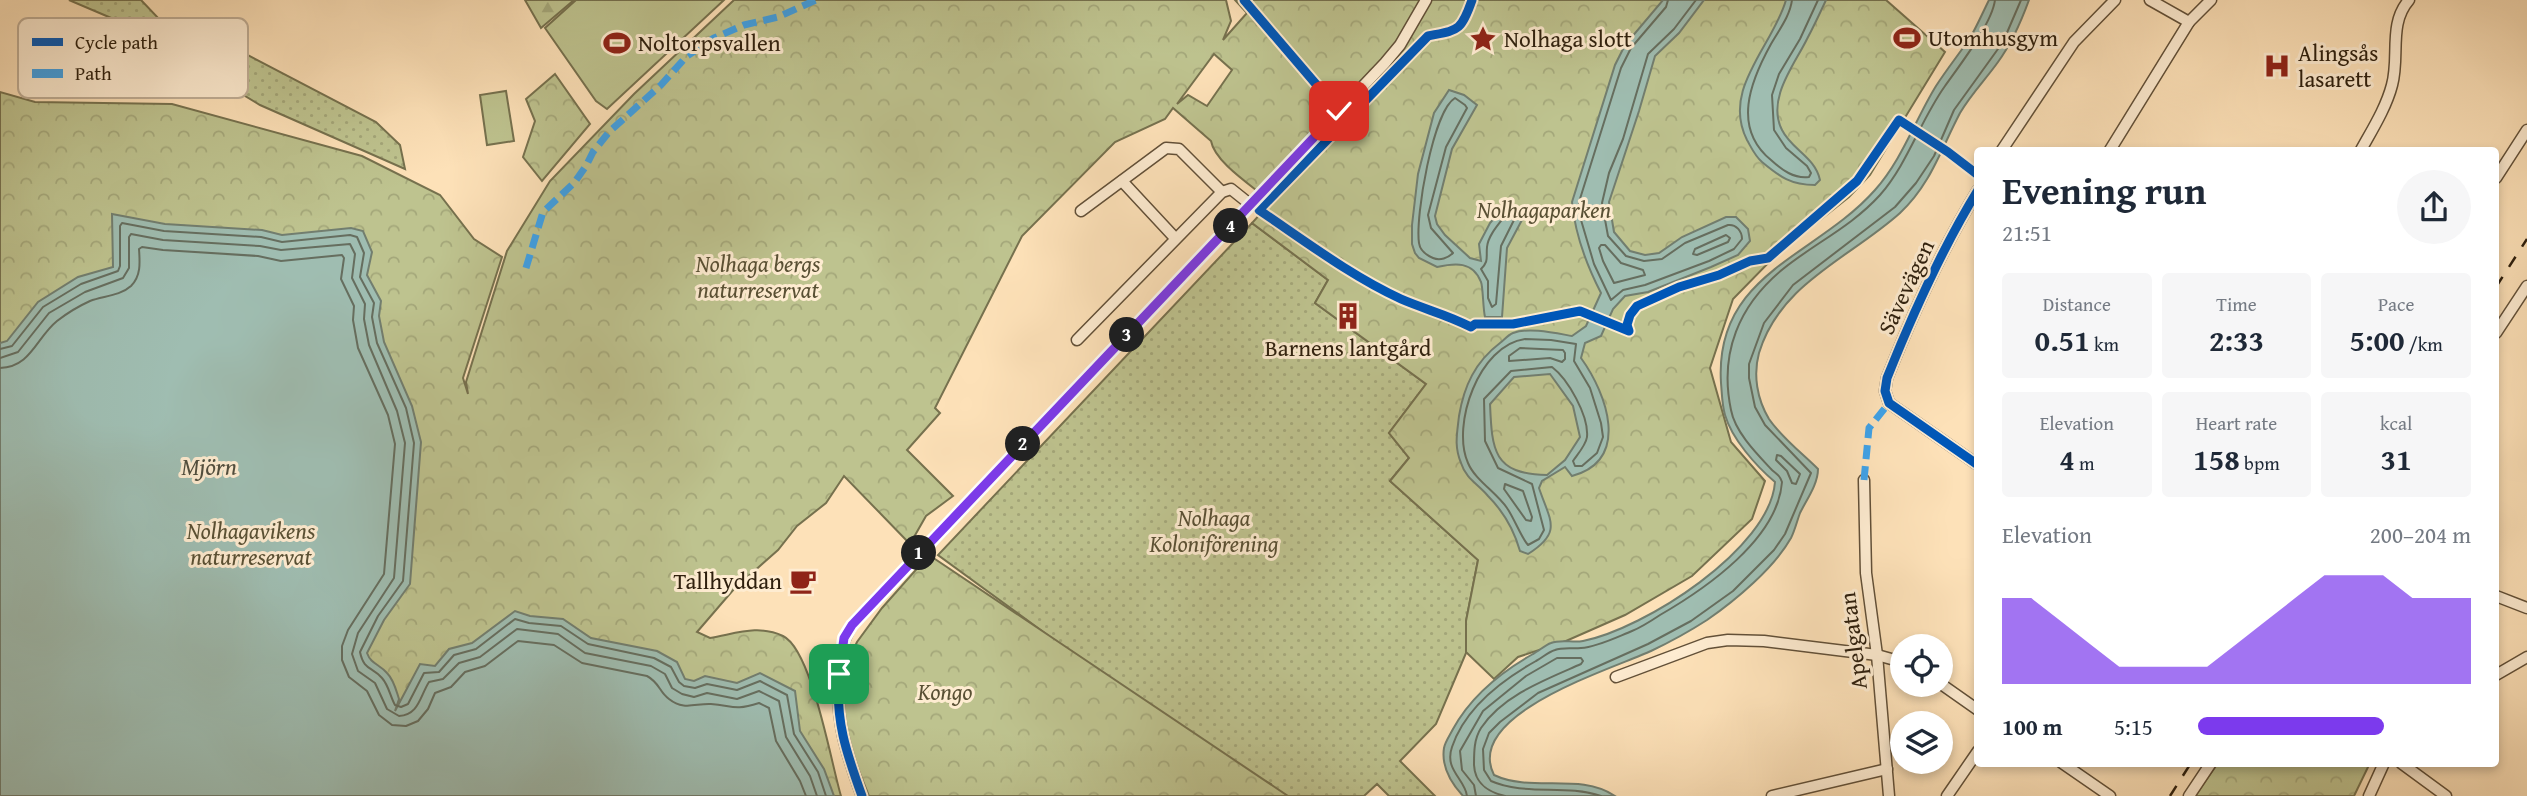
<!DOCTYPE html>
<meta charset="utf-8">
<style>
:root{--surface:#fff;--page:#f6f6f7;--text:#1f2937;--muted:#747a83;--accent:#7c3aed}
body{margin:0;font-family:"Gentium Book Plus",serif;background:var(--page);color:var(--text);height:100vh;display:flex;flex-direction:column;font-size:26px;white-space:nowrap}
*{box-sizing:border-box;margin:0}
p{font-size:23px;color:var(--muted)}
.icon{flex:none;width:38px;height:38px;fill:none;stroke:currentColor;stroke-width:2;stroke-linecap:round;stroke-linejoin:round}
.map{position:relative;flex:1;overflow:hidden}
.drawer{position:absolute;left:1974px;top:147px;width:525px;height:620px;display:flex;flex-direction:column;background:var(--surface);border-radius:7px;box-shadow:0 4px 10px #0003}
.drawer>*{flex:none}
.tools{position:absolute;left:1890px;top:634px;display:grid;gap:14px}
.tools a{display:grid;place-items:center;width:63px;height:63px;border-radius:50%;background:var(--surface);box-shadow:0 4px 10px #0003;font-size:35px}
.pin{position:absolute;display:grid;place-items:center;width:60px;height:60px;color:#fff;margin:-30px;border-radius:14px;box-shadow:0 4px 10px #0006}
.km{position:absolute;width:35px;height:35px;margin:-18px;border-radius:50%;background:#222;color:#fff;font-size:19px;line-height:35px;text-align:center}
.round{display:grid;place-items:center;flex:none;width:74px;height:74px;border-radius:37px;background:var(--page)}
.overview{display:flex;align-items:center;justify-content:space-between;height:119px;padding:0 28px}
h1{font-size:38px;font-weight:700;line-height:52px}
.metrics{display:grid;grid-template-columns:repeat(3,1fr);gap:10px;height:119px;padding:7px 28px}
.metrics div{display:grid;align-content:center;border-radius:7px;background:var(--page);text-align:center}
.metrics b{font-size:30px;font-weight:700}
.metrics small{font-size:19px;font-weight:400}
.metrics p{font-size:19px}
.chart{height:196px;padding:14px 28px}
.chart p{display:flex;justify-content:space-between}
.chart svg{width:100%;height:126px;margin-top:7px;fill:var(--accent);opacity:.7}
ul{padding:0 28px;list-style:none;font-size:23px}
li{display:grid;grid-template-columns:112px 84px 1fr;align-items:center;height:52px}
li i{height:18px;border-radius:9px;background:var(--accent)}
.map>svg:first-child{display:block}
.grass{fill:url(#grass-dots);stroke:#76714e;stroke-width:2}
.forest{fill:url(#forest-firs);stroke:#76714e;stroke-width:2}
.park{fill:url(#park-crowns);stroke:#76714e;stroke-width:2;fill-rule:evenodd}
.pitch{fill:#bec38f;stroke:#76714e;stroke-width:2}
.water{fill:#9fbdb1;stroke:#727e6f;stroke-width:2;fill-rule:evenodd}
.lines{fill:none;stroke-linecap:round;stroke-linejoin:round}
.shore{stroke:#666e5f;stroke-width:2}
.minor-casing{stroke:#625038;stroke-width:13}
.minor{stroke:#feecd1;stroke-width:10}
.rail{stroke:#2e1f0d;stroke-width:2.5;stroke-dasharray:12 12;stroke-linecap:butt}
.quiet{stroke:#3ea2e9;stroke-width:7;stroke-dasharray:14 7;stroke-linecap:butt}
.cycleway-casing{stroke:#feecd1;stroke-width:13}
.cycleway{stroke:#0057b8;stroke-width:9}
.route-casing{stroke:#fff;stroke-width:14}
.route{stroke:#7c3aed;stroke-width:9}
.labels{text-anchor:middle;stroke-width:6;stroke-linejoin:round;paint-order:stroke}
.poi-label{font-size:23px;fill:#2e1f0d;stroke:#feecd1;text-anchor:start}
.park-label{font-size:23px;font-style:italic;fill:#595034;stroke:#feecd1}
.street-label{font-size:23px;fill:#2e1f0d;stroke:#feecd1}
.water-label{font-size:24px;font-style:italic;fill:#504e3e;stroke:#feecd1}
.key{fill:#feecd1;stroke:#c0ae96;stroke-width:2}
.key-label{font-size:19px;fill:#2e1f0d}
</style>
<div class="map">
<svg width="2527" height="796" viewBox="0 0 2527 796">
<defs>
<pattern id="grass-dots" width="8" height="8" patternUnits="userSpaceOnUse" patternTransform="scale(1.75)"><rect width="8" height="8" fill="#bec38f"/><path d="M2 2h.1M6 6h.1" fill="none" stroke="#a4a77a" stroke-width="1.8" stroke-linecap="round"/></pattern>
<pattern id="forest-firs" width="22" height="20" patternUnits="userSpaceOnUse" patternTransform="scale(1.75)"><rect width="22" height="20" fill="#bec38f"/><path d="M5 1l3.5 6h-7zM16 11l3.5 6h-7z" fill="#a4a77a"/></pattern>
<pattern id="park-crowns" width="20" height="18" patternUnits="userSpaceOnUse" patternTransform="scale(1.75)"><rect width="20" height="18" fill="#bec38f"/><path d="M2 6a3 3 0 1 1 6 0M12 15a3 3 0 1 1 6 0" fill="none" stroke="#a4a77a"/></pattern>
</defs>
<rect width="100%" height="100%" fill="#fde1b8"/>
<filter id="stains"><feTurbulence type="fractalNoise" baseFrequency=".00286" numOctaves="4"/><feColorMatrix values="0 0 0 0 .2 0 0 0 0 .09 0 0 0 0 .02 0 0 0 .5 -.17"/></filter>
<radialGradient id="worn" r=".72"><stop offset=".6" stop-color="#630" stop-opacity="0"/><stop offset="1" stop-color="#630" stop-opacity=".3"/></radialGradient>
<!-- grass -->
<g class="grass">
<polygon points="69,0 141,0 159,19 219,40 376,122 400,145 405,169 260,105 130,26"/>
<polygon points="1252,223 1328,280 1315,303 1426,384 1389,433 1409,458 1390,481 1478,560 1466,621 1466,653 1436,724 1400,761 1435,796 1389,796 1377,784 1364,796 1275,796 1271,784 1217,759 938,555"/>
</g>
<!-- forest -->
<polygon class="forest" points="525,0 574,0 541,28"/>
<!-- park -->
<g class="park">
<path d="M734,0H1226L1231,21L1223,40L1247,13L1235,0H1886L1945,52L1870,175L1849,197L1777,254L1733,299L1710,368L1731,442L1765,481L1752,519L1692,576L1625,615L1566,641L1518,657L1494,679L1466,652V621L1478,560L1390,481L1409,458L1389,433L1426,384L1315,303L1328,280L1252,223L1271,202C1254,187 1215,163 1211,141L1173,108L1165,119L1115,142L1022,236L935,408L940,413L907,450L953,496L926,516L910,544L844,476L826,503L797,526L778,550L734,589L697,632L710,638C735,634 758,624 783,636C812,650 831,763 841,796H0V92L35,102L172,104L362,156L440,195L474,239L502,257L463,378L468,394L466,382L507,251L550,181L634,94ZM1214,54L1232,70L1207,106L1188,95L1177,104Z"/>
<polygon points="555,74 590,124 542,181 523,157 535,121 526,99"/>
<polygon points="929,555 1288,796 869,796 844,734 840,688 845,667 857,642 882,608"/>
<polygon points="2218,763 2370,763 2354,796 2195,796"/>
</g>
<!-- pitch -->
<g class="pitch">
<polygon points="576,0 724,0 607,109 596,101 545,28"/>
<polygon points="506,91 514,141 487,145 480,95"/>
</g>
<!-- water -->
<g class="water">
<path d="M1663,0H1704L1679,33L1655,56L1639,111L1609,202L1614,232L1630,251L1645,255L1659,253L1682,237L1726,217H1736L1748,229L1750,241L1738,255L1711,267L1648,292L1625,296L1613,309L1601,336L1585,343L1581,358C1607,394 1631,460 1572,476L1565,467L1542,481L1539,488C1550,521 1563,532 1528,554L1520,551C1514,530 1504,512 1488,496C1478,484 1466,479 1461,463C1454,446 1457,434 1459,416C1464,386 1475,362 1500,343C1504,340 1508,335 1513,333C1529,327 1555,333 1572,336L1586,326L1601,293C1586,264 1575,234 1572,202L1615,65L1625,45ZM1550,374L1573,406L1580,437L1565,460L1547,475C1493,474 1492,450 1490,404L1514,377Z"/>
<path d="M1786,0H1826C1820,13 1814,26 1807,39C1795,64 1766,99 1782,130C1792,150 1815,157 1820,180L1815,185C1791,185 1780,177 1762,162C1755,156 1752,149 1747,140C1721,89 1773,46 1786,0Z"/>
<path d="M1989,0H2029C2021,22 2012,43 1998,62C1986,79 1971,94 1960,113C1941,149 1931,184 1900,213C1850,258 1780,283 1759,353C1753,375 1757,399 1769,419C1782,438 1802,453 1818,469C1818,484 1807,499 1800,513C1797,521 1795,530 1791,538C1774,568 1736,600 1707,620C1690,631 1670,642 1651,651C1612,669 1463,714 1494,775C1532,793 1579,772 1615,796H1463C1451,783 1441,767 1444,748C1445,742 1450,735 1453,729C1471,696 1501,672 1533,654C1539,651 1545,645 1551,643C1561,639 1573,643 1583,641C1644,629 1770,549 1775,482C1756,466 1732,439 1725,415C1722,405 1722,394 1721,383C1714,273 1816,257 1875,190C1902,160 1915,120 1936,86C1947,69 1959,54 1970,38C1977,26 1983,12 1989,0Z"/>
<path d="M1449,90L1464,95L1477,105L1452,149L1435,216L1437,224L1445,235L1470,258L1481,261L1479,244L1490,223L1502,209L1513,208L1522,213L1523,218L1507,248L1502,317H1485C1483,309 1483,286 1481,282C1473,261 1455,263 1437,267L1419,258L1415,253L1412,244V225L1418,174L1434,113Z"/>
<path d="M112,214L165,224L262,230L282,235L351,228L363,231L372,252L367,275L381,301L379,316L384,342L412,406L421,442L410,584L384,620L367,653C371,664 379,664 387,673C394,680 396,690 399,699L395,711L420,664L435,666L449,649L472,643L515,611L530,616L563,619L591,638L657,651L677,662L685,679L694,681L705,676L737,683L760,673L795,691L800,731L824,769L834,796H0V343L7,341L38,302L78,277L113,267Z"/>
</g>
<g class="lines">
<!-- shore -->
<g class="shore">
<path d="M1668,0L1666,7L1631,48L1621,68L1579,202L1581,220L1594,264L1611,300L1623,290L1645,285L1709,261L1734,249L1742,239C1742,231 1736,224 1728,225L1685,243L1662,259L1644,261L1626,256L1608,236L1602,203L1609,173L1623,139L1648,54L1674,29L1696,0"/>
<path d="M1792,0C1790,16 1779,30 1771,44C1750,82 1732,128 1771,160C1782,170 1794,179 1809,177L1811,173L1807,166L1786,148L1774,130L1772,95L1779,74L1800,39L1818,0"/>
<path d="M1455,98L1465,105L1467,108L1446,147L1428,215L1431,228L1453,253C1448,258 1440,261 1433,258C1426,255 1420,251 1419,243C1415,217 1433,111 1455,98Z"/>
<path d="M1505,216H1512L1514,220L1501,246L1496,304L1492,307L1488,298V281L1481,269C1489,261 1486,258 1487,247C1488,236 1498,225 1505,216Z"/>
<polygon points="1726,235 1730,238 1728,242 1697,255 1693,254 1695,249"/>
<polygon points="1601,245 1605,245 1621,263 1643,270 1645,275 1614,283 1603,261 1599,248"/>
<path d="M1525,339L1551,340L1576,344L1574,361L1590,388L1601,423L1603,437L1597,453L1582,466H1575L1573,461C1577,455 1586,445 1587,437C1589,416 1568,379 1552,367L1511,371L1484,399L1485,441L1498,468L1532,484L1544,530L1539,539L1528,545C1522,539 1514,518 1507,508C1496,492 1475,480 1468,463C1451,425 1479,345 1525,339Z"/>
<polygon points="1520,348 1563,350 1565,353 1565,359 1562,362 1550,358 1509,361 1509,356"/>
<path d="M0,349L12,346L43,307L81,284L118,271L120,266V226L122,223L164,231L261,237L282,242L350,235L357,237L364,253L360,277L374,303L372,317L377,343L406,408L414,443L403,581L378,616L360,652C364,671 372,666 382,678C389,686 390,696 395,705L401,707L408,704L424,673L439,672L454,655L476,649L515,619L529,623L561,626L588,644L654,658L671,667L679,682L684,686L695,688L707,684L737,690L760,681L787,695L794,734L818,772L826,796"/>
<path d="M0,358L18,352L49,313L85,292L123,278L129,268V237L131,234L163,240L260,246L281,250L350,244L355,254L352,278L365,304L364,319L369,345L397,411L405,443L394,578L358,633L352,654L358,671L375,683L387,709L399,716C419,715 420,696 429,682L443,679L459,663L480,657L517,629L558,634L585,653L651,666L665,674L672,688L682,694L694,697L707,693L737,699L759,691L779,701L786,737L810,776L817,796"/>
<path d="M0,368C31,367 36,338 57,321C66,314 79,306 90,301C103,296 120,296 131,286C141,276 140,263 139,249L142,247L163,250L258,256L281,261L342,255L344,258L341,279L354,306L353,320L358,348L388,415L395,444L384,574L348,630L342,646V660L349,677L367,691L379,715L392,725L406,726L418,721L428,709L435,693L451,687L465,672L485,666L518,641L554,645L582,663L647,676C660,683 659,692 669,699C684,711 696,703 711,704C734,706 734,711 759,703L769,708L776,741L800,781L806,796"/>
<polygon points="1777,455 1781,456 1800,474 1796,484 1792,483 1787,471 1776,460"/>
<polygon points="1505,484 1523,491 1532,517 1531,521 1526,520 1504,489"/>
<path d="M1467,796C1465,779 1444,770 1452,747C1465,708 1502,680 1536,661C1542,658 1548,652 1555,650C1562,647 1573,649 1581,648C1597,647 1617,637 1632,631C1642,627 1651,621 1660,615C1705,589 1778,539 1782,482C1780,476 1777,474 1772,470C1757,454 1735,432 1731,410C1719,353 1739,305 1783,269C1815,243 1851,227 1880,195C1908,163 1920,121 1945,86C1959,66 1992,24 1995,0"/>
<path d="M1476,796L1474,785L1462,770L1460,751L1483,711L1526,676L1557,658H1581L1583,661L1581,664C1547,679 1503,695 1481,728C1474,739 1474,752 1474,765C1475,784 1488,792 1505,796"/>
<path d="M1601,796C1565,784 1525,796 1491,781L1484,770L1483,749L1489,733L1500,722L1538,693L1648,644L1691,621L1733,591L1774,550L1785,534L1811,473L1765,425L1755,407L1749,378V364L1764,323L1793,285L1895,207L1916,183L1934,156L1954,110L2003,42L2021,0"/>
</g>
<defs>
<g id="minor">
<polyline points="2150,0 2189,22"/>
<polyline points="2002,150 2074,42 2115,0"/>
<polyline points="2110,150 2189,22 2211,0"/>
<path d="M2361,150C2372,130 2386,108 2392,85C2400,56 2388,24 2409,0"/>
<polyline points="2496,178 2527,130"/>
<polyline points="1122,181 1175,238"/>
<path d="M1978,190C1941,250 1913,313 1887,378L1885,391L1889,403L1978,465"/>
<polyline points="1081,211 1166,148 1179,149 1222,192"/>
<polyline points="2496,333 2527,286"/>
<polyline points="1077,340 1222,192 1231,189 1251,205"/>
<polyline points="1864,480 1866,573 1877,655 1889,796"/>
<polyline points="2496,596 2527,608"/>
<polyline points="2496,675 2527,657"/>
<polyline points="1616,677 1707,643 1728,640 1764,641 1877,655 1902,662"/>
<polyline points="1941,684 1978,710"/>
<polyline points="2062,763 2110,796"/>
<polyline points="2401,763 2446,796"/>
<path d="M862,796C846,752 835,720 839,672C840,654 842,641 852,625L1385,63L1400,45L1426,0"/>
<polyline points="1772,796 1887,769"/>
<polyline points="1947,796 1978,751"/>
<polyline points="2189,796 2211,763"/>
<polyline points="2369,796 2384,763"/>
</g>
</defs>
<!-- minor casing -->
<use href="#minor" class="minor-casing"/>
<!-- minor -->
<use href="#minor" class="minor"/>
<!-- rail -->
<g class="rail">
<polyline points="2496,287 2527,239"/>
<polyline points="2170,796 2191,763"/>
</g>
<!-- quiet -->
<g class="quiet">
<polyline points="526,268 543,212 574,183 586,166 593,152 609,132 661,85 687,56 714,38 744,25 778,17 816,0"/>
<polyline points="1864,480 1869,428 1889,403"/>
</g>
<defs>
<g id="cycleway">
<polyline points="1244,0 1339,111"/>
<path d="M1472,0C1461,32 1458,30 1428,36L1259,210C1305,241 1351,276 1401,299C1424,309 1448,315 1471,327L1475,324H1513L1580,311L1629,331L1627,325L1630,315L1637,306L1679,287L1719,275L1750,261L1768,258L1857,181L1899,120L1948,152L1978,175"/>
<path d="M1978,190C1941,250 1913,313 1887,378L1885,391L1889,403L1978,465"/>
<path d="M862,796C846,752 835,720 839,672C840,654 842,641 852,625L1262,194"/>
</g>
</defs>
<!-- cycleway casing -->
<use href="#cycleway" class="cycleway-casing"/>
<!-- cycleway -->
<use href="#cycleway" class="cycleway"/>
</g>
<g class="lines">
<defs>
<polyline id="route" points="839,674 844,638 852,625 1339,111"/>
</defs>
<!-- route casing -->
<use href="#route" class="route-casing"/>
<!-- route -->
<use href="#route" class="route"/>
</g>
<!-- icons -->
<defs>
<symbol id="stadium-bare" viewBox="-9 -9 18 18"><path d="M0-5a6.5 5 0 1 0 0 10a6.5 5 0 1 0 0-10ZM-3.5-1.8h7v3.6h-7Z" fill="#8f2418" stroke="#feecd1" stroke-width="2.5" paint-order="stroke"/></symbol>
<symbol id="sight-bare" viewBox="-9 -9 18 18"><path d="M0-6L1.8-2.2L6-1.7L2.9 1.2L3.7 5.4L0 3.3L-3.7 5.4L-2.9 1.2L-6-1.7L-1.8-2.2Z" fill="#8f2418" stroke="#feecd1" stroke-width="2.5" paint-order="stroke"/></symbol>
<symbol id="hospital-bare" viewBox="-9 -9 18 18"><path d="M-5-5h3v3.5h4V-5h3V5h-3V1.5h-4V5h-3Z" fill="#8f2418" stroke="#feecd1" stroke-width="2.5" paint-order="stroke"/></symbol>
<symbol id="building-bare" viewBox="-9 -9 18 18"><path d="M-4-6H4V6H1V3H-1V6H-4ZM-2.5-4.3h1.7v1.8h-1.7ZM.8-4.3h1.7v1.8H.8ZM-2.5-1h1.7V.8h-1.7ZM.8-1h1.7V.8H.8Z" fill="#8f2418" stroke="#feecd1" stroke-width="2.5" paint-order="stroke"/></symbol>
<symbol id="cafe-bare" viewBox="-9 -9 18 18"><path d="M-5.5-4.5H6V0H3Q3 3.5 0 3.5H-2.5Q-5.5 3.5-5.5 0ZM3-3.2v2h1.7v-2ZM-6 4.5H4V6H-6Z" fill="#8f2418" stroke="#feecd1" stroke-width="2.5" paint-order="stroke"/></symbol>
</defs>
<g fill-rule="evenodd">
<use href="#stadium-bare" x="1888" y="19" width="38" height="38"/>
<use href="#sight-bare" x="1464" y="20" width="38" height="38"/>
<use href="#stadium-bare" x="598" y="24" width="38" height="38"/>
<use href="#hospital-bare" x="2258" y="47" width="38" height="38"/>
<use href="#building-bare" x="1329" y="297" width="38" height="38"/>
<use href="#cafe-bare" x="784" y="562" width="38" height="38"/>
</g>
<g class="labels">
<!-- poi labels -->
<g class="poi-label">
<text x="1928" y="46">Utomhusgym</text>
<text x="1504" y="47">Nolhaga slott</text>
<text x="638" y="51">Noltorpsvallen</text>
<text x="2298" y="61">Alingsås<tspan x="2298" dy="26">lasarett</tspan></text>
<text x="1348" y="356" text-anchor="middle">Barnens lantgård</text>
<text x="782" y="589" text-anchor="end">Tallhyddan</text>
</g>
<!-- park labels -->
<g class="park-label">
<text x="1544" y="218">Nolhagaparken</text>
<text x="758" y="272">Nolhaga bergs<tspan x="758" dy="26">naturreservat</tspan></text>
<text x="1214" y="526">Nolhaga<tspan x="1214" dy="26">Koloniförening</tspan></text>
<text x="251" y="539">Nolhagavikens<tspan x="251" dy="26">naturreservat</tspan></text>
<text x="945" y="700">Kongo</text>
</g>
<!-- street labels -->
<g class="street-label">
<text transform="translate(1906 287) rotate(-65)" y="8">Sävevägen</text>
<text transform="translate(1853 641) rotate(-97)" y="8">Apelgatan</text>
</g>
<!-- water labels -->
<g class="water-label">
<text x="209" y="475">Mjörn</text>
</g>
</g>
<!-- legend -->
<rect x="18" y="18" width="230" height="80" rx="10" class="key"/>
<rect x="32" y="38" width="31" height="8" fill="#0057b8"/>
<rect x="32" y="69" width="31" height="9" fill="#3ea2e9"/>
<g class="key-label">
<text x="75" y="49">Cycle path</text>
<text x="75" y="80">Path</text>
</g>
<rect width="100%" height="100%" filter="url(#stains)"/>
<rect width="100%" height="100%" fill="url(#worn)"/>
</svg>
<div class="tools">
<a><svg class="icon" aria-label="locate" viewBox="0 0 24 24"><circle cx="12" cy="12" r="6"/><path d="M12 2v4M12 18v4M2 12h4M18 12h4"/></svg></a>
<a><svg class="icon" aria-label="layers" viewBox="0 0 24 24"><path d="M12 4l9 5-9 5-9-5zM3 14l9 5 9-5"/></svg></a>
</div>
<div class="pin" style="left:839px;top:674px;background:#1e9e55"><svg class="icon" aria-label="arrive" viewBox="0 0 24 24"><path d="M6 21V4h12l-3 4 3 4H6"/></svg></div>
<div class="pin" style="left:1339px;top:111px;background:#d93025"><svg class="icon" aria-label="check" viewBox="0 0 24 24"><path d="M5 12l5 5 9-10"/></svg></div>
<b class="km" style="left:919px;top:553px">1</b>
<b class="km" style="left:1023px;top:444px">2</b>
<b class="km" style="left:1127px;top:335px">3</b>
<b class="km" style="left:1231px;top:226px">4</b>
<section class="drawer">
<div class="overview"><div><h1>Evening run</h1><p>21:51</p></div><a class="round"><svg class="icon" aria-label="share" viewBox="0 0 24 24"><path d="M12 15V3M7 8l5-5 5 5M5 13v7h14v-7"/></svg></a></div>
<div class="metrics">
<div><p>Distance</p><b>0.51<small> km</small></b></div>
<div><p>Time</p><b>2:33</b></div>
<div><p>Pace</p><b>5:00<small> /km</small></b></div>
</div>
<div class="metrics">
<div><p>Elevation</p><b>4<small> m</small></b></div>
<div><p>Heart rate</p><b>158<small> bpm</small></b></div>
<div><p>kcal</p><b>31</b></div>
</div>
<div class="chart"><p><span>Elevation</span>200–204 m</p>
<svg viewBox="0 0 160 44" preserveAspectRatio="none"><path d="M0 44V14L10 14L20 22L30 30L40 38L50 38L60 38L70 38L80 30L90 22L100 14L110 6L120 6L130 6L140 14L150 14L160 14V44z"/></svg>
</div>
<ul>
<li><b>100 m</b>5:15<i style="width:68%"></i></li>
</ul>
</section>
</div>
